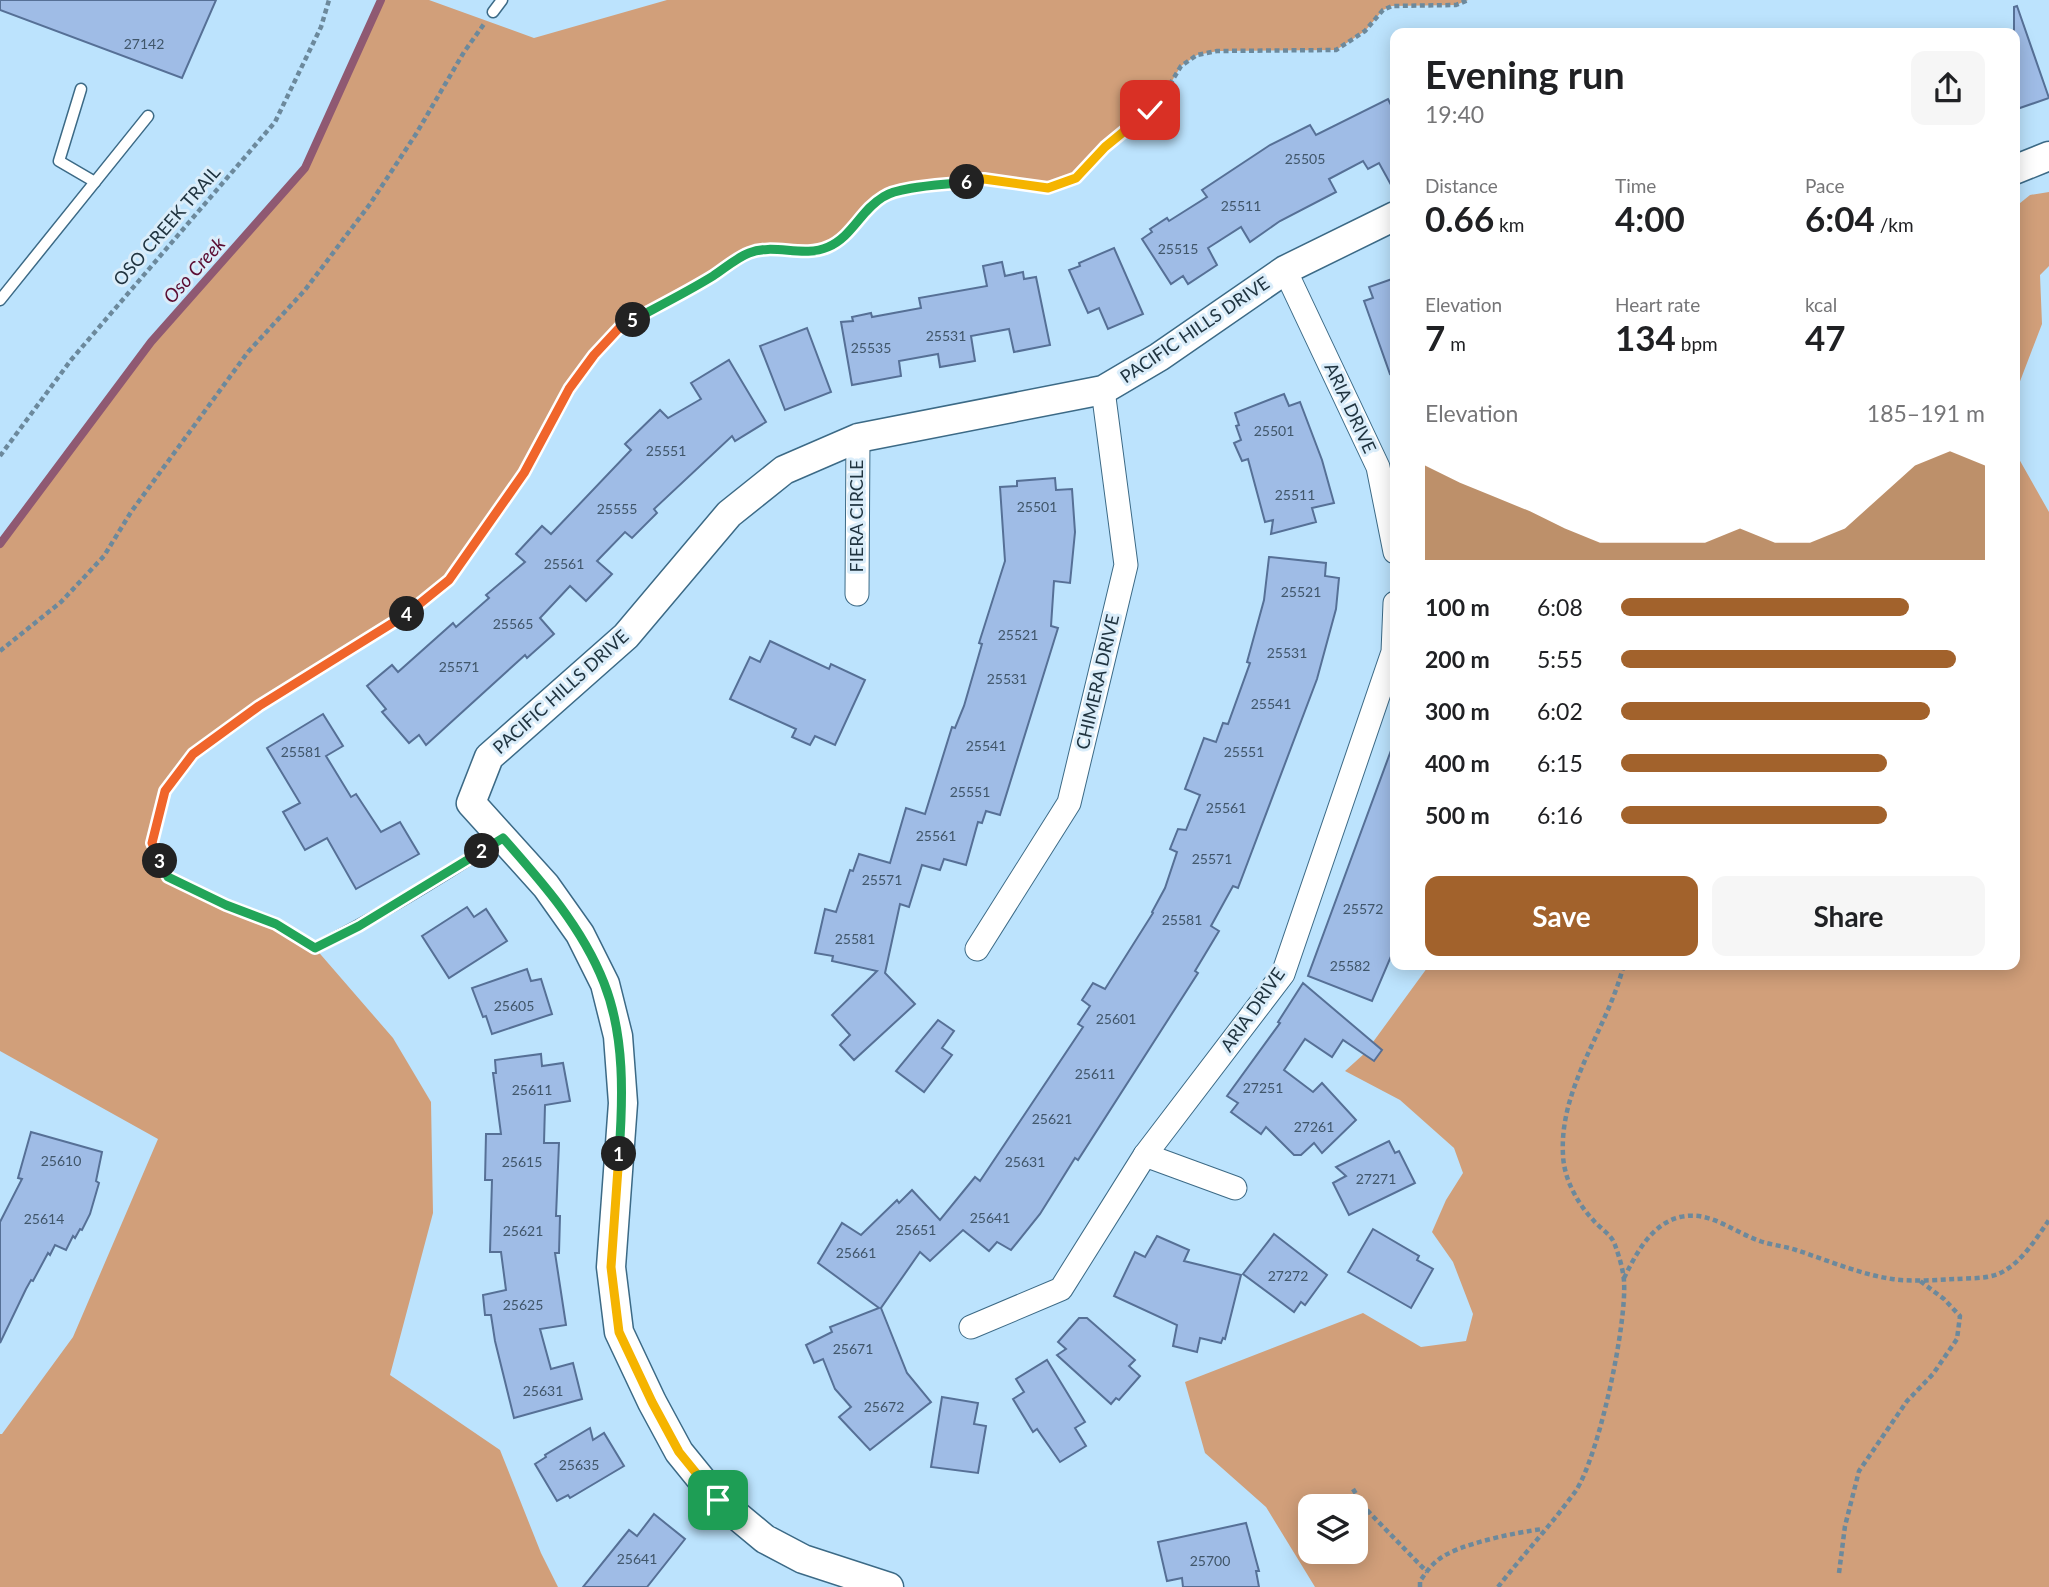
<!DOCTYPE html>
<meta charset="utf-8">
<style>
:root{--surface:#fff;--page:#f6f6f6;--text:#202124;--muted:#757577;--accent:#a2622c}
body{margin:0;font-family:Lato,sans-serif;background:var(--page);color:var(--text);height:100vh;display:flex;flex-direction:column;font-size:26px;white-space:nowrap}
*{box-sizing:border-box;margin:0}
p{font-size:23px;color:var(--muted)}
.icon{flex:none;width:38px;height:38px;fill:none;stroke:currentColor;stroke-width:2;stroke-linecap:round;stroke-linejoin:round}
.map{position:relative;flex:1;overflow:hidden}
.panel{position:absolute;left:1390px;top:28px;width:630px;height:942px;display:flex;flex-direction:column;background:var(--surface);border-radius:14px;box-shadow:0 4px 18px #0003}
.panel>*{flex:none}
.buttons{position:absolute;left:1298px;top:1494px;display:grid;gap:14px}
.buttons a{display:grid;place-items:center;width:70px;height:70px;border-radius:14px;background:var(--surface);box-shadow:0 4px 18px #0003;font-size:35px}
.pin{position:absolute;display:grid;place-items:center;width:60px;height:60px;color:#fff;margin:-30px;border-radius:14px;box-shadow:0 4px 10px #0006}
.km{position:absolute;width:35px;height:35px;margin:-18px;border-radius:50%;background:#222;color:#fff;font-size:19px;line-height:35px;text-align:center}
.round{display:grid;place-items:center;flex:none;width:74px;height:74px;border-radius:14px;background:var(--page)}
.head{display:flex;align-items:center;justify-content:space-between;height:119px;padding:0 35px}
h1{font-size:38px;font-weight:700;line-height:52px}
.metrics{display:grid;grid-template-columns:repeat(3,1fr);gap:10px;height:119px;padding:7px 35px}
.metrics div{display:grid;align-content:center}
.metrics b{font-size:35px;font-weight:700}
.metrics small{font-size:19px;font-weight:400}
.metrics p{font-size:19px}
.chart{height:196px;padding:14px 35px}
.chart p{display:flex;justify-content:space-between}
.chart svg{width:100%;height:126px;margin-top:7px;fill:var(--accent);opacity:.7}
.action{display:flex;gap:14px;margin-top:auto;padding:14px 35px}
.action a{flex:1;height:80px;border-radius:14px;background:var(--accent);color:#fff;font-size:28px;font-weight:700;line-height:80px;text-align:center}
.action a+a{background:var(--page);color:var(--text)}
ul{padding:0 35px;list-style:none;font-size:23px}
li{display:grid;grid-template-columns:112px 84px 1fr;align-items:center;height:52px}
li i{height:18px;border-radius:9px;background:var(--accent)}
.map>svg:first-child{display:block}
.green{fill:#d19f7a;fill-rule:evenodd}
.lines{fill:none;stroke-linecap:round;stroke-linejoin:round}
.stream{stroke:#8f5972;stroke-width:8}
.building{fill:#9fbce6;stroke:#567096;stroke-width:2}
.service-casing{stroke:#3c6a86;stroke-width:13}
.minor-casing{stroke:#3c6a86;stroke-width:25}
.tertiary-casing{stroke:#3c6a86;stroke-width:31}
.path{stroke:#6c899c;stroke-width:4.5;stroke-dasharray:5 3.5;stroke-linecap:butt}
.service{stroke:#fff;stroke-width:10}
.minor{stroke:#fff;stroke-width:23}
.tertiary{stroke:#fff;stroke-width:28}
.split-1-casing{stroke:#fff;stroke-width:14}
.split-2-casing{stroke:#fff;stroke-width:14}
.split-3-casing{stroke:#fff;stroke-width:14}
.split-4-casing{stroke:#fff;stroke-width:14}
.split-5-casing{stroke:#fff;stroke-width:14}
.split-6-casing{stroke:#fff;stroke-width:14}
.split-7-casing{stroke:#fff;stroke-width:14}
.split-1{stroke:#f5b400;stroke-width:9}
.split-2{stroke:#22a559;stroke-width:9}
.split-3{stroke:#22a559;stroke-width:9}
.split-4{stroke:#f0652b;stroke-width:9}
.split-5{stroke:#f0652b;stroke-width:9}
.split-6{stroke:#22a559;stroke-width:9}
.split-7{stroke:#f5b400;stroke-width:9}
.labels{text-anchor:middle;stroke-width:6;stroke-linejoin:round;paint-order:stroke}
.number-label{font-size:14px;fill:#40566a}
.street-label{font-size:18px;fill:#203440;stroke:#daedfa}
.water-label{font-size:19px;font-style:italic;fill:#5b0c32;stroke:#daedfa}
</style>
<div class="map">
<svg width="2049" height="1587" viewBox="0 0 2049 1587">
<rect width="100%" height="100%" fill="#bce3fd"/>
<!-- green -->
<g class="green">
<polygon points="381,0 429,0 534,38 667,0 1468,0 1456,5 1392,6 1383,10 1365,31 1336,50 1218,51 1197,55 1181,66 1161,99 1150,110 1105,147 1076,178 1048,188 984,179 910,189 883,196 863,215 847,235 829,247 808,252 781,250 748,253 712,277 621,326 594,355 569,389 524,473 449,580 405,616 337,656 259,706 193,754 165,791 152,843 168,877 227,905 276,924 315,948 393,1038 431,1102 433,1213 390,1375 500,1450 541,1553 558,1587 0,1587 0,1434 2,1434 73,1337 158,1139 0,1051 0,544 151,342 305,168"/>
<polygon points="2049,192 2049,266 2040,275 2042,324 2014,397 2014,208 2030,195"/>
<path d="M2014,454L2019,459L2049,512V1587H1315L1266,1507L1205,1453L1185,1382L1363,1313L1421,1347L1466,1341L1473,1314L1453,1262L1432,1232L1446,1200L1463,1173L1454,1148L1400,1100L1345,1071L1365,1053L1430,964H2014ZM1311,1507H1356V1552H1311Z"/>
</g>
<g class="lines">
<!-- stream -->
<polyline class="stream" points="0,544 151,342 305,168 381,0"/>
</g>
<!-- building -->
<g class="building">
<polygon points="0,0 216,0 182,78 0,10"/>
<polygon points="2017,6 2049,98 2014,110 2014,7"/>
<polygon points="1388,99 1395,113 1395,192 1379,163 1368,169 1363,161 1329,179 1336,192 1280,221 1250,242 1241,227 1208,248 1217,265 1188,284 1183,276 1171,284 1142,239 1152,232 1150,229 1167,218 1169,221 1207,197 1202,190 1270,145 1310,125 1316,135"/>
<polygon points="1114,248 1143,314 1108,329 1099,308 1088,313 1069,270 1080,266 1079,263"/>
<polygon points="1002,262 1005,276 1023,272 1024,279 1036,277 1050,345 1014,352 1009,329 971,336 975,361 940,367 938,354 899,361 901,376 852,385 841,322 853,321 852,317 871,313 872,317 921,308 919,298 987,286 983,266"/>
<polygon points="1395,278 1395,373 1390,374 1364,301 1373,298 1369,287"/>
<polygon points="807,328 831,392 785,410 760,346"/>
<polygon points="729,360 766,422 735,441 732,436 654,509 657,513 632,538 625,532 597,561 612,574 586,601 570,586 540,618 554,634 527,658 525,655 426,745 419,735 409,743 382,712 386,709 367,686 392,665 398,672 453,623 456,627 489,598 486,595 525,562 516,554 542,526 551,534 631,450 625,444 660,410 668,418 701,399 691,383"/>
<polygon points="1284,394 1289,406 1300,402 1322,460 1334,503 1312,508 1316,522 1271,534 1273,520 1265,522 1248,459 1242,461 1234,443 1241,440 1236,426 1239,425 1235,413"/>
<polygon points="1055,478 1056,490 1072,489 1075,532 1070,583 1054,581 1051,626 1058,628 1000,815 986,811 982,823 978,822 966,865 944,859 940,870 922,865 909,907 900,904 885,973 915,1004 854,1060 840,1045 850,1035 832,1015 877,971 832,961 833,956 815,953 825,909 836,912 850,870 853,871 859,854 890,863 906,808 925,814 952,727 955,728 964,706 982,644 979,643 1005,561 1000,487 1017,486 1017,481"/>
<polygon points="1269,557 1326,563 1325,576 1339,578 1336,609 1317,679 1238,888 1233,886 1211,926 1219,931 1195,971 1198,973 1078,1160 1075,1158 1040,1214 1011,1250 997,1242 989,1251 963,1230 930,1261 920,1252 881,1308 907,1373 931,1402 870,1450 839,1417 851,1407 835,1389 823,1359 814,1363 806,1345 832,1332 830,1327 879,1308 818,1263 842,1223 861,1235 897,1200 899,1203 912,1190 940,1220 975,1177 980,1181 1083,1027 1078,1024 1090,1006 1082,1000 1093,983 1105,989 1153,913 1152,912 1165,888 1177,852 1170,849 1178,829 1186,830 1200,795 1185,789 1204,738 1216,742 1223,723 1228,724 1250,663 1247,662 1264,600"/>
<polygon points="770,641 829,669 831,664 865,680 835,745 815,736 810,745 792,737 796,729 730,699 750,657 760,662"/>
<polygon points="323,714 343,746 326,756 351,797 356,794 381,832 400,822 419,854 356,889 327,838 305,850 283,812 300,803 267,748"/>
<polygon points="1393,745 1395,947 1372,1001 1308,976"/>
<polygon points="467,907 474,917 486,909 507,941 449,978 422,936"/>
<polygon points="527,969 531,981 541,979 552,1014 492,1034 486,1016 483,1017 472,988"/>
<polygon points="1303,983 1382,1050 1374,1061 1343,1040 1332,1057 1305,1039 1284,1070 1313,1092 1322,1083 1356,1120 1322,1153 1314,1143 1301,1155 1294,1155 1266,1127 1261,1134 1231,1112 1238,1103 1227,1096 1280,1023 1278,1022"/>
<polygon points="938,1020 954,1031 942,1048 952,1055 924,1092 896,1071"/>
<polygon points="541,1054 542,1066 563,1063 570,1101 545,1105 544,1143 559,1143 556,1216 560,1216 559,1253 555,1253 566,1325 540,1329 551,1369 573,1363 582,1399 514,1418 495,1341 491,1315 485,1315 483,1295 506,1290 501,1252 490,1252 492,1180 485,1180 486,1134 501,1134 493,1073 496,1073 495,1060"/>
<polygon points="31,1132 102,1152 96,1181 99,1183 90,1214 82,1230 80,1229 75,1238 73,1236 66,1250 55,1245 50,1255 48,1253 33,1281 31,1280 26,1289 0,1343 0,1222 22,1179 18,1178"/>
<polygon points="1389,1141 1395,1153 1399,1151 1415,1183 1349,1215 1333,1183 1346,1176 1336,1167"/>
<polygon points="1373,1229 1419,1256 1417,1260 1433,1269 1411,1308 1348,1272"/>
<polygon points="1274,1234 1327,1275 1305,1305 1301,1302 1294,1312 1243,1274"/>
<polygon points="1157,1236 1189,1250 1184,1261 1241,1275 1225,1339 1223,1338 1221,1343 1200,1338 1197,1352 1173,1346 1177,1325 1114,1296 1135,1252 1145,1257"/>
<polygon points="1079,1318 1087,1318 1135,1360 1129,1366 1140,1376 1119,1400 1116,1398 1111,1404 1057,1355 1066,1349 1058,1342"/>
<polygon points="1047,1360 1085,1422 1075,1428 1086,1446 1060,1462 1037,1429 1033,1432 1013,1399 1024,1392 1016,1379"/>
<polygon points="942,1397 978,1403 974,1424 986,1426 978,1473 931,1467"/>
<polygon points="590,1428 593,1440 604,1433 624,1466 570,1498 568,1495 557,1501 535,1464 546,1457 545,1455"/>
<polygon points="654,1514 685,1539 647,1587 583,1587 629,1530 637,1536"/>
<polygon points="1246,1523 1259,1571 1256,1571 1259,1587 1183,1587 1182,1578 1167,1581 1158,1542"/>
</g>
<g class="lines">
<defs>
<g id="service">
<polyline points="493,12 502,0"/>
<polyline points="81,89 59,161 95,182"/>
<polyline points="0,300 148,116"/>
<path d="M315,948C380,916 441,878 502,838"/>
</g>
<g id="minor">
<polyline points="1285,270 1378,467 1395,552"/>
<polyline points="857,594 858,438"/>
<polyline points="977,949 1069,803 1126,565 1103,390"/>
<polyline points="1145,1155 1235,1188"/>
<polyline points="971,1327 1061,1289 1145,1155 1283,974 1393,652 1395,603"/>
</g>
<g id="tertiary">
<polyline points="2014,170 2049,156"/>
<polyline points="889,1587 803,1559 765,1539 718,1500 679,1452 652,1402 619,1332 611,1267 623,1103 618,1036 605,984 580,934 546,886 471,803 489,757 626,636 729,514 784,470 858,438 1103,390 1159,357 1285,270 1395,216"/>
</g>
</defs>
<!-- service casing -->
<use href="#service" class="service-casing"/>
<!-- minor casing -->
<use href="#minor" class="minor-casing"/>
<!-- tertiary casing -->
<use href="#tertiary" class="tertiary-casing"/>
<!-- path -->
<g class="path">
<polyline points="0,456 71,360 275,122 321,27 329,0"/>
<polyline points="0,651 61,602 104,556 131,512 248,352 305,290 370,204 416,134 464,52 484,24"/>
<polyline points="303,941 276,924 227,905 168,877 152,843 165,791 193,754 259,706 337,656 405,616 449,580 524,473 569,389 594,355 621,326 712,277 748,253 781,250 808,252 829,247 847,235 863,215 883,196 910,189 984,179 1048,188 1076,178 1105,147 1150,110 1161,99 1181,66 1197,55 1217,51 1336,50 1365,31 1383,10 1392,6 1456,5 1468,0"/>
<path d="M1624,1278C1636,1254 1651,1224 1680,1217C1710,1210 1733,1232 1760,1241C1771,1245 1784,1246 1796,1250C1827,1260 1859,1274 1892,1279C1913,1282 1935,1280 1956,1279C1969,1278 1986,1279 1998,1274C2020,1265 2036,1239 2049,1220"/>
<polyline points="1353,1489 1364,1507 1427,1572"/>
<polyline points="1839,1573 1845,1526 1859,1471 1907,1401 1933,1374 1957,1339 1960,1316 1944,1299 1920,1281"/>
<path d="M1420,1587V1581C1425,1574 1431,1565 1438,1560C1457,1544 1518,1532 1543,1529"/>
<path d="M1498,1587C1523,1555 1551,1525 1575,1492C1599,1457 1627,1324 1624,1281C1623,1269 1619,1256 1615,1245C1612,1235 1601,1229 1594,1221C1578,1204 1564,1180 1563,1155C1559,1086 1608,1029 1624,964"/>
</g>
<!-- service -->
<use href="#service" class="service"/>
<!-- minor -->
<use href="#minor" class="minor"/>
<!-- tertiary -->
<use href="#tertiary" class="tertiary"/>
</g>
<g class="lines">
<defs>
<polyline id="split-1" points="619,1154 611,1267 619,1332 652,1402 679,1452 718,1500"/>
<path id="split-2" d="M482,851L503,838C542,882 582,927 604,983C625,1036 623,1098 619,1154"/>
<polyline id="split-3" points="160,861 168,877 226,905 276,924 315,948 359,926 482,851"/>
<polyline id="split-4" points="160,861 152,843 165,791 193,754 259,706 407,614"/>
<polyline id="split-5" points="407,614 449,580 524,473 569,389 594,355 621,326 633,320"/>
<path id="split-6" d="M633,320C659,306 687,292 713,276C724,269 736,258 749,253C774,243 803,258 828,247C852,237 861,210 883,197C899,186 946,185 967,182"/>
<polyline id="split-7" points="967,182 984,179 1048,188 1076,178 1105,147 1150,110"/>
</defs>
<!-- split-1 casing -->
<use href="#split-1" class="split-1-casing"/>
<!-- split-2 casing -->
<use href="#split-2" class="split-2-casing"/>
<!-- split-3 casing -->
<use href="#split-3" class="split-3-casing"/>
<!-- split-4 casing -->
<use href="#split-4" class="split-4-casing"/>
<!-- split-5 casing -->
<use href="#split-5" class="split-5-casing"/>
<!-- split-6 casing -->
<use href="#split-6" class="split-6-casing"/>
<!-- split-7 casing -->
<use href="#split-7" class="split-7-casing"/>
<!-- split-1 -->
<use href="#split-1" class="split-1"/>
<!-- split-2 -->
<use href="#split-2" class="split-2"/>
<!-- split-3 -->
<use href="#split-3" class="split-3"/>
<!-- split-4 -->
<use href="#split-4" class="split-4"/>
<!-- split-5 -->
<use href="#split-5" class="split-5"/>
<!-- split-6 -->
<use href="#split-6" class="split-6"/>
<!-- split-7 -->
<use href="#split-7" class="split-7"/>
</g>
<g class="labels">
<!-- number labels -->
<g class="number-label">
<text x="144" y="49">27142</text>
<text x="1305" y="164">25505</text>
<text x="1241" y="211">25511</text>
<text x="1178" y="254">25515</text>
<text x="946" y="341">25531</text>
<text x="871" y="353">25535</text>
<text x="1274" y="436">25501</text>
<text x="666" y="456">25551</text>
<text x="1295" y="500">25511</text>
<text x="1037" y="512">25501</text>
<text x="617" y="514">25555</text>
<text x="564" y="569">25561</text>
<text x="1301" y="597">25521</text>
<text x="513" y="629">25565</text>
<text x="1018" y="640">25521</text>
<text x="1287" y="658">25531</text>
<text x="459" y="672">25571</text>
<text x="1007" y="684">25531</text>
<text x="1271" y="709">25541</text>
<text x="986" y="751">25541</text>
<text x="301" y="757">25581</text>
<text x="1244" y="757">25551</text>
<text x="970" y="797">25551</text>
<text x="1226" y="813">25561</text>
<text x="936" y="841">25561</text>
<text x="1212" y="864">25571</text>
<text x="882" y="885">25571</text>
<text x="1363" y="914">25572</text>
<text x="1182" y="925">25581</text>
<text x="855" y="944">25581</text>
<text x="1350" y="971">25582</text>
<text x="514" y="1011">25605</text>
<text x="1116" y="1024">25601</text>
<text x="1095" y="1079">25611</text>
<text x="1263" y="1093">27251</text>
<text x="532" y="1095">25611</text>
<text x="1052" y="1124">25621</text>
<text x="1314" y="1132">27261</text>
<text x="61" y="1166">25610</text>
<text x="522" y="1167">25615</text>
<text x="1025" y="1167">25631</text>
<text x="1376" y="1184">27271</text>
<text x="990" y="1223">25641</text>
<text x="44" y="1224">25614</text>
<text x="916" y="1235">25651</text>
<text x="523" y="1236">25621</text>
<text x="856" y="1258">25661</text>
<text x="1288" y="1281">27272</text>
<text x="523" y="1310">25625</text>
<text x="853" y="1354">25671</text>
<text x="543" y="1396">25631</text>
<text x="884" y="1412">25672</text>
<text x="579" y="1470">25635</text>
<text x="637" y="1564">25641</text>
<text x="1210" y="1566">25700</text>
</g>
<!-- street labels -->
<g class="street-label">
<text transform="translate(167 226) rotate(-49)" y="6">OSO CREEK TRAIL</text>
<text transform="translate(1195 330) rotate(-34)" y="6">PACIFIC HILLS DRIVE</text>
<text transform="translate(1350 408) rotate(65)" y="6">ARIA DRIVE</text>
<text transform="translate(857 516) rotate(-90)" y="6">FIERA CIRCLE</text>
<text transform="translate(1098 682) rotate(-77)" y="6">CHIMERA DRIVE</text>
<text transform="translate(561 692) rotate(-42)" y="6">PACIFIC HILLS DRIVE</text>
<text transform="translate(1253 1010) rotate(-55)" y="6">ARIA DRIVE</text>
</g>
<!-- water labels -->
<g class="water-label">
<text transform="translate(194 270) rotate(-48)" y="7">Oso Creek</text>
</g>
</g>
</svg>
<div class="buttons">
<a><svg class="icon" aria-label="layers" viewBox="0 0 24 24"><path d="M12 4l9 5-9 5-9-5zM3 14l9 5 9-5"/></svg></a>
</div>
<div class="pin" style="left:718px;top:1500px;background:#1e9e55"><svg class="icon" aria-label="arrive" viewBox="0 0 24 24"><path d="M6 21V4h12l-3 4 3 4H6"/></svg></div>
<div class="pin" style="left:1150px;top:110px;background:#d93025"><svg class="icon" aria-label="check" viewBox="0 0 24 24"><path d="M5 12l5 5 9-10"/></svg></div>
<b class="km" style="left:619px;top:1154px">1</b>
<b class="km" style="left:482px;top:851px">2</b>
<b class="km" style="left:160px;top:861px">3</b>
<b class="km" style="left:407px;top:614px">4</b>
<b class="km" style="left:633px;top:320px">5</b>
<b class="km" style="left:967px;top:182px">6</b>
<section class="panel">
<div class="head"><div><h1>Evening run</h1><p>19:40</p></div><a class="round"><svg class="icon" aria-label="share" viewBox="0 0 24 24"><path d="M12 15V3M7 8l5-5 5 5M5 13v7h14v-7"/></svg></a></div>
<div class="metrics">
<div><p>Distance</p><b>0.66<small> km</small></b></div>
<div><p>Time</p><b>4:00</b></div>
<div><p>Pace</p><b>6:04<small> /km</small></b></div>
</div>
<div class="metrics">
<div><p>Elevation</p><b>7<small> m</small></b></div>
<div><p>Heart rate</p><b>134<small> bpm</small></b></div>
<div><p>kcal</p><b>47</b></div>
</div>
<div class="chart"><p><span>Elevation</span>185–191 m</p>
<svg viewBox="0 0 160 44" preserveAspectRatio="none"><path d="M0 44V11L10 17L20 22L30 27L40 33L50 38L60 38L70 38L80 38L90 33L100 38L110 38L120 33L130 22L140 11L150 6L160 11V44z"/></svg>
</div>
<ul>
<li><b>100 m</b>6:08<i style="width:79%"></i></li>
<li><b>200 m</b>5:55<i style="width:92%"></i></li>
<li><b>300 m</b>6:02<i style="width:85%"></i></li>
<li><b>400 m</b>6:15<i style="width:73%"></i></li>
<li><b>500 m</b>6:16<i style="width:73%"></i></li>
</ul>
<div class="action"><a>Save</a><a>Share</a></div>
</section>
</div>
